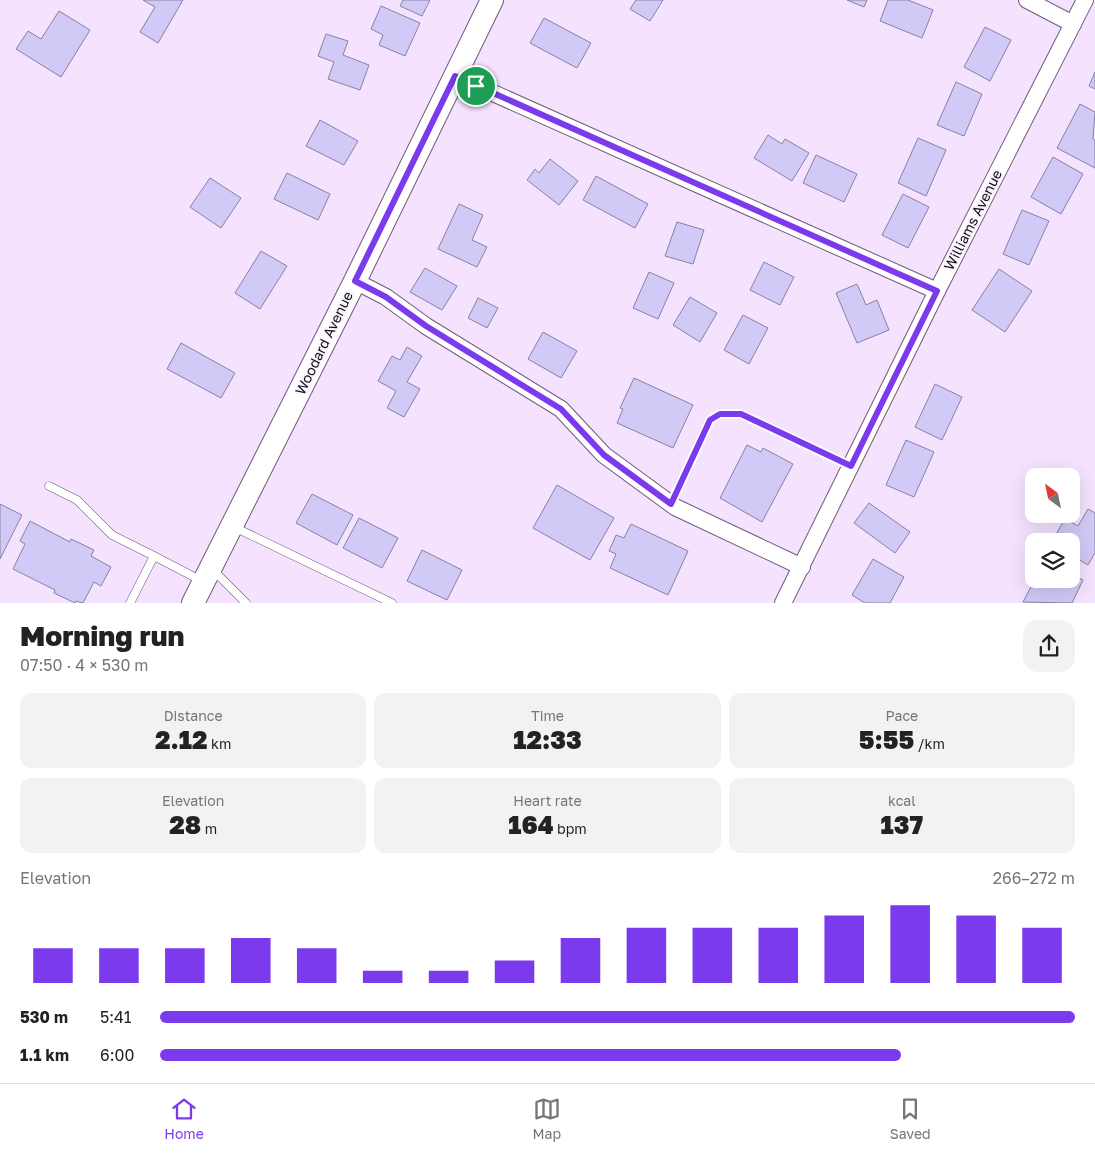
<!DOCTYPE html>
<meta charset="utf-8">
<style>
:root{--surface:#fff;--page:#f2f2f2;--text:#222;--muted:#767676;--line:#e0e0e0;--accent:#7c3aed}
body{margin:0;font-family:"Golos Text",sans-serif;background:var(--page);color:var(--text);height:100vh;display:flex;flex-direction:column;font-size:19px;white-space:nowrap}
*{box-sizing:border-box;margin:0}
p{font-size:16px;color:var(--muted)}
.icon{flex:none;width:28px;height:28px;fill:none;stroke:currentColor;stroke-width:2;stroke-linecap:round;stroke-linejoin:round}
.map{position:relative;height:603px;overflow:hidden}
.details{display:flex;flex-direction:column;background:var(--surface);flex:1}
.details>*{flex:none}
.needle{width:32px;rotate:327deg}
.tools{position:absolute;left:1025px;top:468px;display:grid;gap:10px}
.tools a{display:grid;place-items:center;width:55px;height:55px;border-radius:10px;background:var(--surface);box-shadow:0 5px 20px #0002;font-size:25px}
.pin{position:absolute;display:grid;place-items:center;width:42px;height:42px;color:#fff;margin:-21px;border:2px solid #fff;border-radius:50%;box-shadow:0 1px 5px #0007}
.round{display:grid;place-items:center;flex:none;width:52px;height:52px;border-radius:15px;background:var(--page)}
.overview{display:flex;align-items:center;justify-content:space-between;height:85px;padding:0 20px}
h1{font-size:28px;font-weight:800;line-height:38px}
.metrics{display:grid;grid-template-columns:repeat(3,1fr);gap:8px;height:85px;padding:5px 20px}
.metrics div{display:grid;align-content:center;border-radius:12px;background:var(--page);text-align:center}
.metrics b{font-size:25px;font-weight:800}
.metrics small{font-size:14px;font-weight:400}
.metrics p{font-size:14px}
.chart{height:140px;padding:10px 20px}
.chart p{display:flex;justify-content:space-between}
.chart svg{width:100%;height:90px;margin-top:5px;stroke:var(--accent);stroke-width:6}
ul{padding:0 20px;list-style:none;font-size:16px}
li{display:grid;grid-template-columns:80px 60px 1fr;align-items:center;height:38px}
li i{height:12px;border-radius:6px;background:var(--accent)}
.tabs{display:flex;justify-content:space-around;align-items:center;height:70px;border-top:1px solid var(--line);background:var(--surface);font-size:14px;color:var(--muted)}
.tabs a{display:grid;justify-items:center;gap:2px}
.tabs .active{color:var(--accent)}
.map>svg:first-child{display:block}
.building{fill:#d1c9f6;stroke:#8881a5}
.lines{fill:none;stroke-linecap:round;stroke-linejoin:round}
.lane-casing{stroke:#6e5b79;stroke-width:9}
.street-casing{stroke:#6e5b79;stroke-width:18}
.secondary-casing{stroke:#6e5b79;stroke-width:24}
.lane{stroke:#fff;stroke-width:8}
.street{stroke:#fff;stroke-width:16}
.secondary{stroke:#fff;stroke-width:22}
.route-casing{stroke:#fff;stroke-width:10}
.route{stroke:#7c3aed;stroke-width:6}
.labels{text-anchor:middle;stroke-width:4;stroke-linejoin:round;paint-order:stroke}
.street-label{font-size:14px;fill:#150e19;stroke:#f9f5fc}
</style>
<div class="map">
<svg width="1095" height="603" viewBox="0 0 1095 603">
<rect width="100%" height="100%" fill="#f4e2fe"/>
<!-- building -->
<g class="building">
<polygon points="143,0 183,0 158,43 140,32 155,7"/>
<polygon points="403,0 430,0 422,16 400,6"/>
<polygon points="636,0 663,0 650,21 630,9"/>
<polygon points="847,0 867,0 864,7"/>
<polygon points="888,0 908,0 933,10 922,38 880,21"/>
<polygon points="381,6 420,23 405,56 379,45 383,35 371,29"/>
<polygon points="59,11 90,30 61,77 16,49 28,31 41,39"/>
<polygon points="544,18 591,43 577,68 530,43"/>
<polygon points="985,27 1011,40 990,81 964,67"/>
<polygon points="326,34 348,41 343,55 369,65 360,90 328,79 334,62 318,56"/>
<polygon points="1095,72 1095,89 1089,86"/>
<polygon points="956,82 982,94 964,136 937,125"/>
<polygon points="1080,104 1095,112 1093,139 1095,140 1095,168 1057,148"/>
<polygon points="320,120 358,141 344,165 306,146"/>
<polygon points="768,135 782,144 785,139 809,153 792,181 754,158"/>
<polygon points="918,138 946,150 926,196 898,183"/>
<polygon points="816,155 857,174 844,202 803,183"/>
<polygon points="1053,157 1083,174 1061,214 1031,197"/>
<polygon points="550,159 578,181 559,205 527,180 535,169 539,173"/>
<polygon points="287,173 330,194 318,220 274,199"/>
<polygon points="596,176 648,204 635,228 583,200"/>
<polygon points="210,178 241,198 221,228 190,207"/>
<polygon points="903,194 929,207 908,248 882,235"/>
<polygon points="459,204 483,215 472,240 487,247 477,267 438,249"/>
<polygon points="1022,210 1049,221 1029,265 1003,254"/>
<polygon points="677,222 704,230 693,264 665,256"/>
<polygon points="261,251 287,266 260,309 235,293"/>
<polygon points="764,262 794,277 780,305 750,290"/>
<polygon points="425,268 457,286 442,310 410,292"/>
<polygon points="999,269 1032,291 1005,332 972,310"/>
<polygon points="649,272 674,283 658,319 633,308"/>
<polygon points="857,284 866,305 877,300 889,330 857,343 836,293"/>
<polygon points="690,297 717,313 700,342 673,325"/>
<polygon points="478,298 498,308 487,328 468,318"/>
<polygon points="743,315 768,328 749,364 724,350"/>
<polygon points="543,332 577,351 561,378 528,359"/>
<polygon points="181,343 235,373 221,398 167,369"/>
<polygon points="407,347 422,356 407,382 420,389 404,417 387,408 396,391 378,381 392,356 400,360"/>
<polygon points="634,378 693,405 673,448 617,423 623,409 620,408"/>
<polygon points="935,384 962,397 942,440 915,427"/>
<polygon points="906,440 934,452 914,497 886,485"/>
<polygon points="747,445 761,452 763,448 793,464 762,522 720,498"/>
<polygon points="557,485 614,518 590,560 533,528"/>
<polygon points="312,494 353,515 337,545 296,523"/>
<polygon points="869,503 910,532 895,553 854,523"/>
<polygon points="0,504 22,515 0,559"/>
<polygon points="1088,509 1095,513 1095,553 1088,565 1071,555 1071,541 1052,541 1065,519 1078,526"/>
<polygon points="359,518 398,538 382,568 343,548"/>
<polygon points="30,521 70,542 71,539 94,550 91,556 111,567 101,586 94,582 83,603 76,601 75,603 54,593 55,590 13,569 25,544 20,541"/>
<polygon points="631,524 688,551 668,595 610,568 616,554 609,551 616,535 624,538"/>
<polygon points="422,550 462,570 447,600 407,581"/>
<polygon points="873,559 904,577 890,603 865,603 852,595"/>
<polygon points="1071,574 1083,580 1072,603 1023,602 1035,579 1071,579"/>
</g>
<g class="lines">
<defs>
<g id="lane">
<polyline points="49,486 77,500 112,535 154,556"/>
<polyline points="671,504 710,420 720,414 741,414 851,466"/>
<polyline points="234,527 392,603"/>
<polyline points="212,569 246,603"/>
<polyline points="130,603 154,556 202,581"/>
</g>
<g id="street">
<polyline points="1027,0 1073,24"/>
<polyline points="455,76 937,291"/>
<polyline points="355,281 386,297 426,326 561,409 604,455 675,507 802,567"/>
<polyline points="783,603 937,291 1085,0"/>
</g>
<polyline id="secondary" points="193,603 355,281 492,0"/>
</defs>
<!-- lane casing -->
<use href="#lane" class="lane-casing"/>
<!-- street casing -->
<use href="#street" class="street-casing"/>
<!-- secondary casing -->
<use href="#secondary" class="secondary-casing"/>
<!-- lane -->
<use href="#lane" class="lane"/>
<!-- street -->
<use href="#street" class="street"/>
<!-- secondary -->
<use href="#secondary" class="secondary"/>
</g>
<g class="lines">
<defs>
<polygon id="route" points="455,76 937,291 851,466 741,414 720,414 710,420 671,504 604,455 561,409 426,326 386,297 355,281"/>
</defs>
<!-- route casing -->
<use href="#route" class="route-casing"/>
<!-- route -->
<use href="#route" class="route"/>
</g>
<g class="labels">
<!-- street labels -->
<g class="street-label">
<text transform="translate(973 220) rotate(-63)" y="5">Williams Avenue</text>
<text transform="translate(324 343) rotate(-64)" y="5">Woodard Avenue</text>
</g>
</g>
</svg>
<div class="tools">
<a><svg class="needle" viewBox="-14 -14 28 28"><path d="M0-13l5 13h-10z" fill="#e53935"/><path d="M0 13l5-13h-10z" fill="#767676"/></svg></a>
<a><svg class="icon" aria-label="layers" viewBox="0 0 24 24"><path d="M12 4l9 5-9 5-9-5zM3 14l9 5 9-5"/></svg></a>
</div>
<div class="pin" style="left:476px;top:86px;background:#1e9e55"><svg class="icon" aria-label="arrive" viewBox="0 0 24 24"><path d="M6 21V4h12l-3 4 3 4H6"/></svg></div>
</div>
<section class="details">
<div class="overview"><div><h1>Morning run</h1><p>07:50 · 4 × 530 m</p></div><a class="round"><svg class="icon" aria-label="share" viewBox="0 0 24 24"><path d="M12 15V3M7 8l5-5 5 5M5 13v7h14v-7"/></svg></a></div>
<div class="metrics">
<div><p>Distance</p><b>2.12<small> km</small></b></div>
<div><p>Time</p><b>12:33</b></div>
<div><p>Pace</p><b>5:55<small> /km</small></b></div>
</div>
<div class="metrics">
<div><p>Elevation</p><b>28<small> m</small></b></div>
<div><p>Heart rate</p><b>164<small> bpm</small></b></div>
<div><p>kcal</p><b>137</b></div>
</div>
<div class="chart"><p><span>Elevation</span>266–272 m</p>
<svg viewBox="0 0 160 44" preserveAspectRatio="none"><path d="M5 44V27M15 44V27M25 44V27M35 44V22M45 44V27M55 44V38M65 44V38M75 44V33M85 44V22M95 44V17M105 44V17M115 44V17M125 44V11M135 44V6M145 44V11M155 44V17"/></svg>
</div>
<ul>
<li><b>530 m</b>5:41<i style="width:100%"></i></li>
<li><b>1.1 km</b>6:00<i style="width:81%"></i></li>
</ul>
</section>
<nav class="tabs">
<a class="active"><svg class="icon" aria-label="home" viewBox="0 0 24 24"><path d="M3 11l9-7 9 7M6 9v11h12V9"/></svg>Home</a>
<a><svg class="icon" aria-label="map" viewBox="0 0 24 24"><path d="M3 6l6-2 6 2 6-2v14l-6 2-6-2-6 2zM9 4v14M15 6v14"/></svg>Map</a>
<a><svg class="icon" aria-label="saved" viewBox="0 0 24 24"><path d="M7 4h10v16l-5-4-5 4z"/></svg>Saved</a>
</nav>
